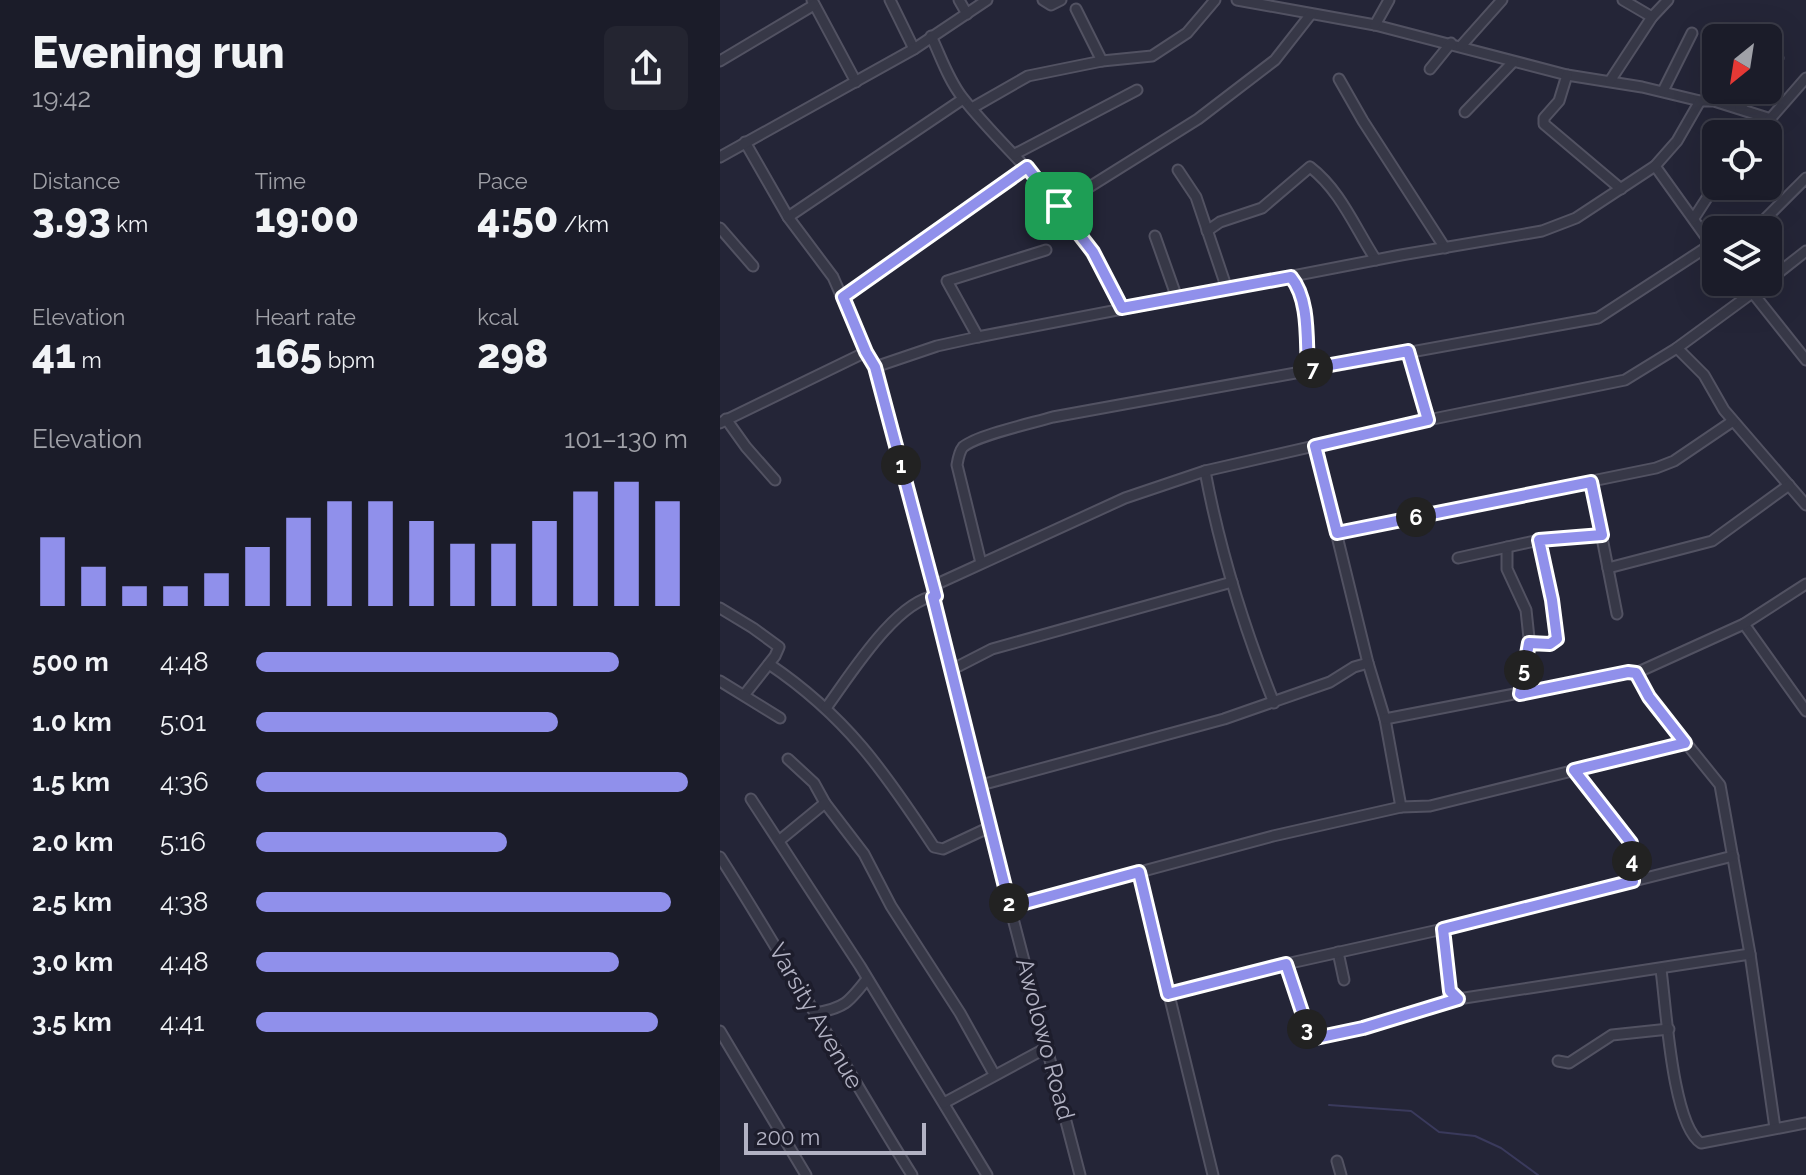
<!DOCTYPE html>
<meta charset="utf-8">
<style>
:root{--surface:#1b1c29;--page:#242531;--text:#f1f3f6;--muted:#a0a1a8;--line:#393a46;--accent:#9090eb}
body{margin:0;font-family:Raleway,sans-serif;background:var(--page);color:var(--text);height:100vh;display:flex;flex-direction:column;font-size:30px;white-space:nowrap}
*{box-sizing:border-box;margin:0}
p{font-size:26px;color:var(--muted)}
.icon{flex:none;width:44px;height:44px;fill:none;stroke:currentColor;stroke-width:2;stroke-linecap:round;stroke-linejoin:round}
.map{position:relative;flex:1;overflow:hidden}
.panel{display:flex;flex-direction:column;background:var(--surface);width:720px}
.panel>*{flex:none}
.needle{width:52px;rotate:210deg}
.fabs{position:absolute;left:982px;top:24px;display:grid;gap:16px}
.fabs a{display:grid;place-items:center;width:80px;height:80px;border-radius:12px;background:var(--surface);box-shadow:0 8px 32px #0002,0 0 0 2px var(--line);font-size:40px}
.scale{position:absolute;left:24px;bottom:20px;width:182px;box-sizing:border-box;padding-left:8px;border:4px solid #b2b2c3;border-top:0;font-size:22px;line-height:28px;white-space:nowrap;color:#b2b2c3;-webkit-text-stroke:6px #1d1d2c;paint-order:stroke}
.pin{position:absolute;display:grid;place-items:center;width:68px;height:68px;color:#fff;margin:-34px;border-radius:16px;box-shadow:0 4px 12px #0006}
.km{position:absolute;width:40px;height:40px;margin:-20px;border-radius:50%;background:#222;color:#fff;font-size:22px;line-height:40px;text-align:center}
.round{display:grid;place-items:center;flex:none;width:84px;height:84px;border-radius:12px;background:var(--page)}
.overview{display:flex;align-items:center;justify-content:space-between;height:136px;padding:0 32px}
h1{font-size:44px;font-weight:800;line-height:60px}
.metrics{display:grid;grid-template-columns:repeat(3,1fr);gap:12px;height:136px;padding:8px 32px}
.metrics div{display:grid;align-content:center}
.metrics b{font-size:40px;font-weight:800}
.metrics small{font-size:22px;font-weight:400}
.metrics p{font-size:22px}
.chart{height:224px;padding:16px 32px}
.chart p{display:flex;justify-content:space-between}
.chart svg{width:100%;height:144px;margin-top:8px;stroke:var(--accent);stroke-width:6}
ul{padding:0 32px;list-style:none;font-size:26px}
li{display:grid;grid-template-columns:128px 96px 1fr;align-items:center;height:60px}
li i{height:20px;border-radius:10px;background:var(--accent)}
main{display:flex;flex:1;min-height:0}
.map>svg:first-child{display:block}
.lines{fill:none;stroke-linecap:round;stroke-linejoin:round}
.stream{stroke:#3a3a5c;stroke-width:2}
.minor-casing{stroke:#525262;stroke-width:13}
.minor{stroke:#373847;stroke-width:9}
.route-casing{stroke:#fff;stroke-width:16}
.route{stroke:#9090eb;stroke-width:10}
.labels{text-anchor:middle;stroke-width:7;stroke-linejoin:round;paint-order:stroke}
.street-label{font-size:24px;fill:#b2b2c3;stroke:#1d1d2c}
</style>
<main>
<section class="panel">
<div class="overview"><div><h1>Evening run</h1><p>19:42</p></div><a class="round"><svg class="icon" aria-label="share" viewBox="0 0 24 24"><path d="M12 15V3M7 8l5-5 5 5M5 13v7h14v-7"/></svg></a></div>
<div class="metrics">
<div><p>Distance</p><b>3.93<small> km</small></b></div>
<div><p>Time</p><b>19:00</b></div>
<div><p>Pace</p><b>4:50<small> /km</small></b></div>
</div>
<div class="metrics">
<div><p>Elevation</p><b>41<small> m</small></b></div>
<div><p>Heart rate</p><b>165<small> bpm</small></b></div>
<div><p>kcal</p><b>298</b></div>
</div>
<div class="chart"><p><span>Elevation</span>101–130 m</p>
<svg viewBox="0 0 160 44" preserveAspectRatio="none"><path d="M5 44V23M15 44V32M25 44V38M35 44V38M45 44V34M55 44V26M65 44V17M75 44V12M85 44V12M95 44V18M105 44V25M115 44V25M125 44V18M135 44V9M145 44V6M155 44V12"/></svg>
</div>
<ul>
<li><b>500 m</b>4:48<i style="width:84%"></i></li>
<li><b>1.0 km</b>5:01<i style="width:70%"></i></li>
<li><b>1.5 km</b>4:36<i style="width:100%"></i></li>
<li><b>2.0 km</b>5:16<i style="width:58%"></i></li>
<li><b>2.5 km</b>4:38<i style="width:96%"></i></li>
<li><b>3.0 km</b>4:48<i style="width:84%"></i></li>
<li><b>3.5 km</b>4:41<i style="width:93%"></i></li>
</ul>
</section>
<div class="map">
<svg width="1086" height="1175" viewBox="0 0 1086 1175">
<rect width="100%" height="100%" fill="#242537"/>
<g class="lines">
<!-- stream -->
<polyline class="stream" points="609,1105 691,1111 719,1132 755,1136 781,1148 818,1175"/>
<defs>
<g id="minor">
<polyline points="92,0 136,82"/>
<polyline points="170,0 194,49"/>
<polyline points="239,0 247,14"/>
<polyline points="323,0 331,5 341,0"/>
<polyline points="517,0 655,25 847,75 922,87 980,101 994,101 1051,119"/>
<polyline points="903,0 932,17"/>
<polyline points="356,9 382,61"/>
<polyline points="655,25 669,0"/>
<path d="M211,36C221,57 228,79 242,97C271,134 307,166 337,203C363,236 383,271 402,308"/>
<polyline points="741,46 782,0"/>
<polyline points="0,61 94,5"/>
<polyline points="710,69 731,43"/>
<polyline points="1048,72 1058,58"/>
<polyline points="847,75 839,101 824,118 824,124 901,189"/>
<polyline points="619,79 643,121 725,248"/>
<polyline points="890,81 932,17 948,0"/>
<polyline points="943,91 972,33"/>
<polyline points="252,108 308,76 382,61 432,56 467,33 495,0"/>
<polyline points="1020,108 1034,90"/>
<polyline points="745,112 793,62"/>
<polyline points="1037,134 1086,78"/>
<polyline points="25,142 68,217 113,277 146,352 155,367 216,596 213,597 290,907 360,1175"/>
<polyline points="295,154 417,90"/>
<polyline points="0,157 194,49 267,0"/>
<polyline points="935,166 996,251"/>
<polyline points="458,170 476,197 507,289"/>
<polyline points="339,206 478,119 555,60 591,14"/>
<polyline points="68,217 243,99"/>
<polyline points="974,218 996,184"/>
<polyline points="0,228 33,266"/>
<polyline points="1034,230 1086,178"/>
<path d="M487,231L500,222L542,208L590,167C621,191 635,228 656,260"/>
<polyline points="435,236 457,298"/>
<path d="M571,277C589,301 586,340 588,369"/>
<polyline points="1048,281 1086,251"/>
<polyline points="1024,282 1086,360"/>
<polyline points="123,297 307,167"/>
<polyline points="258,337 227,281 326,250"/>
<polyline points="957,348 984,375 1004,410 1086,505"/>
<polyline points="688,351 708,420"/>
<polyline points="155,367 217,346 258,337 681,255 822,231 856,218 935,166 957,141 980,101"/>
<polyline points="6,419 26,447 55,480"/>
<polyline points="0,423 146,352"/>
<polyline points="595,446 648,663 665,719 681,807"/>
<path d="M485,471C500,551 524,628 554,703"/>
<polyline points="871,482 897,614"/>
<polyline points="617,533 936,468 954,461 1013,421"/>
<polyline points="787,547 787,569 806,610 809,638 800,694"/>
<polyline points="738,558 819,540 882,535"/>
<path d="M261,563L237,465C238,459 239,452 243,447C257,435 313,423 333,417L878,318L990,245"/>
<polyline points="888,568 992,541 1069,485"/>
<polyline points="0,608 33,628 59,647 55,656 25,694"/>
<polyline points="1024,624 1086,711"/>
<polyline points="809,643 830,644 837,639 832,600 819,540"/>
<path d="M49,664C126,716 164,771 214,847L223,849L270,827"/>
<polyline points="231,670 272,649 512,582"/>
<polyline points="916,673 929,697 1000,785 1030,954 1055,1128"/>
<polyline points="0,681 60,718"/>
<path d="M106,708C129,677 176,600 216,596L217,584L405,498L485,471L708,420L905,380L957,348L1047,282"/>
<polyline points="665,719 908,672 916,673 1024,624 1086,584"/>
<polyline points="68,759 94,783 105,803 144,854 171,906 240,1013 274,1074"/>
<polyline points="854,770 911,843 913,881"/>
<polyline points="261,785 504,719 610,682 634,667 648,663"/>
<polyline points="31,799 140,966 267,1175"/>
<polyline points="60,840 105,803"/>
<path d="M0,857C67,961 126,1070 192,1175"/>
<polyline points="419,872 493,1175"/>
<polyline points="290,907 553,836 681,807 710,806 965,743"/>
<polyline points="723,929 730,991 725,1003"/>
<polyline points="618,952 624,980"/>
<polyline points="566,964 591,1039 643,1028 738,999 1030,954"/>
<path d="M941,970C946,1005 952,1125 981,1143L1086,1123"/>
<polyline points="448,994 566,964 723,929 1013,856"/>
<path d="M95,1013C125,1008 129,1002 147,979"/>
<polyline points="0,1031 86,1175"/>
<polyline points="838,1061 849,1063 892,1035 949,1029"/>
<polyline points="224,1103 328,1047"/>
<polyline points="617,1161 621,1175"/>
</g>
</defs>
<!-- minor casing -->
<use href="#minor" class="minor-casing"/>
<!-- minor -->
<use href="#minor" class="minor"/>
</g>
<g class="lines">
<defs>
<path id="route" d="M307,167L373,252L402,308L571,277C590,300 586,341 588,369L688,351L708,420L595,446L617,533L871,482L882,535L819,540L832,600L837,639L830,644L809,643L800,694L908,672L916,673L929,697L965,743L854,770L911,843L913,881L723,929L730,991L738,999L643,1028L591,1039L566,964L448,994L419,872L290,907L213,597L216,596L155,367L146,352L123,297Z"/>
</defs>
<!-- route casing -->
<use href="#route" class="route-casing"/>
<!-- route -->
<use href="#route" class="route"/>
</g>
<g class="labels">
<!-- street labels -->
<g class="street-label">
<text transform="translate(96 1016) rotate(60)" y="8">Varsity Avenue</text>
<text transform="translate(325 1039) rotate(75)" y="8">Awolowo Road</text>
</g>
</g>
</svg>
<div class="fabs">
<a><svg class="needle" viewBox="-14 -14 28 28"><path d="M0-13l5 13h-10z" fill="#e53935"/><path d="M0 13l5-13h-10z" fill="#a0a1a8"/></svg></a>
<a><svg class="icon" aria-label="locate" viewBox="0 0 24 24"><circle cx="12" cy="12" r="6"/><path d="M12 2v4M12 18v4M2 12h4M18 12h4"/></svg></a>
<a><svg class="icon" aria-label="layers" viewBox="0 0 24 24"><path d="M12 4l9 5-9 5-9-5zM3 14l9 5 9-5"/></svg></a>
</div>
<div class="scale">200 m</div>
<div class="pin" style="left:339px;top:206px;background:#1e9e55"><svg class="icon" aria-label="arrive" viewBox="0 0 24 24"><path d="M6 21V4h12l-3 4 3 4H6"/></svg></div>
<b class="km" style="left:181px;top:465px">1</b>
<b class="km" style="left:289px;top:903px">2</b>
<b class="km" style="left:587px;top:1029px">3</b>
<b class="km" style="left:912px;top:861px">4</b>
<b class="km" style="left:804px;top:670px">5</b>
<b class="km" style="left:696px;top:517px">6</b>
<b class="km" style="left:593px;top:368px">7</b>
</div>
</main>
